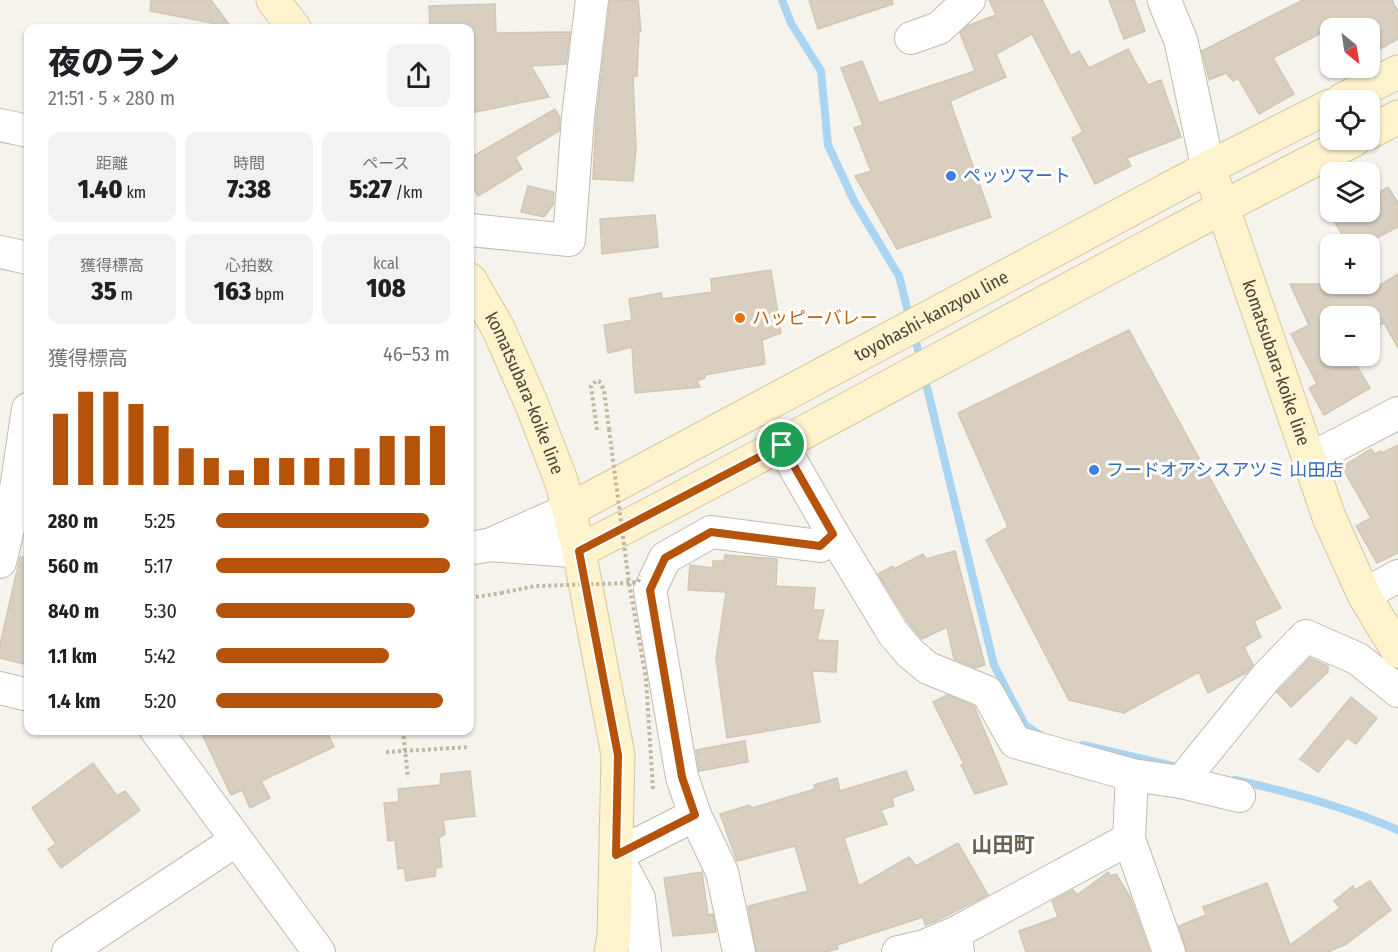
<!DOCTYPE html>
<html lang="ja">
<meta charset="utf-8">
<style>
:root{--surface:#fff;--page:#f2f2f2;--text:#202124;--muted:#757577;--accent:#b45309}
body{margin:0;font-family:"Fira Sans Condensed","Noto Sans JP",sans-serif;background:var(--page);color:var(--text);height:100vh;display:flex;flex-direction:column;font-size:22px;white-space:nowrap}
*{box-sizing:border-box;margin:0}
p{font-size:20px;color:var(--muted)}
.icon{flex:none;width:33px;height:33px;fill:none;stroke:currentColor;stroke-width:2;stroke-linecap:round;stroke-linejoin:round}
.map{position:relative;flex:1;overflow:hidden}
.sheet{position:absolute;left:24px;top:24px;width:450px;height:711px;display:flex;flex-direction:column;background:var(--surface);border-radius:12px;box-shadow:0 2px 4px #0004}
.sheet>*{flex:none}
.needle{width:39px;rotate:150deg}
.tools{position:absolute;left:1320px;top:18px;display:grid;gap:12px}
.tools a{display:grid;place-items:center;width:60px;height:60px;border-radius:12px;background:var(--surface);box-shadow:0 2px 4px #0004;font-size:30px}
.pin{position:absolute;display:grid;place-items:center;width:51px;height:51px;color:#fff;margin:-26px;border:3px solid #fff;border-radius:50%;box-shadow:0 2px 6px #0007}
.round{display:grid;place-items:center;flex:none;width:63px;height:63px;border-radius:12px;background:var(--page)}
.head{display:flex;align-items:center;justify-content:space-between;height:102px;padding:0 24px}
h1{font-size:33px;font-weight:800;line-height:45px}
.stats{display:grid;grid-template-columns:repeat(3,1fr);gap:9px;height:102px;padding:6px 24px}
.stats div{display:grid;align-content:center;border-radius:12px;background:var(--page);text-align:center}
.stats b{font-size:26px;font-weight:800}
.stats small{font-size:16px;font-weight:400}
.stats p{font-size:16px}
.chart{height:168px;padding:12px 24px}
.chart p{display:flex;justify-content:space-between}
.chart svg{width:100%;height:108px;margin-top:6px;stroke:var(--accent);stroke-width:6}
ul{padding:0 24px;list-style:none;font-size:20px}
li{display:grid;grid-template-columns:96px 72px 1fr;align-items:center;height:45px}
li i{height:15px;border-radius:8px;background:var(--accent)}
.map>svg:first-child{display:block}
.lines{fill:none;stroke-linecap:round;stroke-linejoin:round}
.stream{stroke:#a9d4f2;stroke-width:8}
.building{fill:#d8cfc1;stroke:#d3c7b4;stroke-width:1.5}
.minor-casing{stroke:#c2bbae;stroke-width:34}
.tertiary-casing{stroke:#c2bbae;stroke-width:35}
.secondary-casing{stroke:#d6c79b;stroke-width:35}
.path{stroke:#c4b79f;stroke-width:4;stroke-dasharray:3 3;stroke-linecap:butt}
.minor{stroke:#fff;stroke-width:32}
.tertiary{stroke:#fff;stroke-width:33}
.secondary{stroke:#fff3cd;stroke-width:33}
.path-bridge{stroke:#c4b79f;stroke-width:4;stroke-dasharray:3 3;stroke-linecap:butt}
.route-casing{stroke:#fff;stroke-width:12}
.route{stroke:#b45309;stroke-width:8}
.shop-dot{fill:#3f7fe0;stroke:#fff;stroke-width:2}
.food-dot{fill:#e8710a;stroke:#fff;stroke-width:2}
.labels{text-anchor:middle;stroke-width:6;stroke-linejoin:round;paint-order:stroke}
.shop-label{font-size:18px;fill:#366cbe;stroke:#fff;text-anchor:start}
.street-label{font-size:18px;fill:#4b4439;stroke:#fff}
.food-label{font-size:18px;fill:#c56008;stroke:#fff;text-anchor:start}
.quarter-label{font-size:21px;font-weight:bold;fill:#6e6250;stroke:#fff}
</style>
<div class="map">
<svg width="1398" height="952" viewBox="0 0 1398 952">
<rect width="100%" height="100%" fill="#f6f3ec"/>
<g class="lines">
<!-- stream -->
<g class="stream">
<polyline points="782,0 791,23 821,71 828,145 854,201 899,276 910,319"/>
<polyline points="914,334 921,362"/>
<polyline points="924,375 994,665 1025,725 1042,736"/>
<polyline points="1083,745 1173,766"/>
<path d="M1235,780C1291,792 1346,807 1398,830"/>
</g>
</g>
<!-- building -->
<g class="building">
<polygon points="151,0 211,0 231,27 150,11"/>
<polygon points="638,0 641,31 639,31 637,76 633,76 636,150 633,181 593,179 596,119 610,1"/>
<polygon points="809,0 892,0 893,4 818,29"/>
<polygon points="989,0 1042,0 1071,56 1079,51 1089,68 1128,49 1148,85 1161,80 1181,137 1127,158 1131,166 1095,184 1072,138 1083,132 1032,34 996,54 1006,77 950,101 991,217 897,249 855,176 871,171 854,128 863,125 841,68 862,61 879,103 975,71 960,33 967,26 996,15"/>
<polygon points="1109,0 1134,0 1145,31 1124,39"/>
<polygon points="1303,0 1392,0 1398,12 1398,39 1370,55 1370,28 1330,28 1330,41 1325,31 1273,58 1294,94 1259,114 1238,78 1233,81 1226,73 1209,80 1202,51"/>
<polygon points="495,4 496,33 570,32 566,64 531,66 549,97 470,113 470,28 430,28 429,6"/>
<polygon points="555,109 560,118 559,131 515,157 522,169 478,196 470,182 470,158"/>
<polygon points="528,186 554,192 553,205 544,217 521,212"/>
<polygon points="1388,187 1398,203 1398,227 1365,244 1348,244 1332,218 1344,212 1370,212 1370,198"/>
<polygon points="655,215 658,247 602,254 600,219"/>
<polygon points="771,270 781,333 762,340 765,364 705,375 705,378 697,381 700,387 635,393 632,347 608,353 604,325 632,320 629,299 661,293 662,299 712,292 711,279"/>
<polygon points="1398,274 1398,348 1384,323 1370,330 1370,316 1330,316 1330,356 1351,356 1370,388 1324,415 1309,388 1317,384 1291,334 1309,325 1290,284 1382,284"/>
<polygon points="1129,330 1281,608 1254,621 1261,637 1244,647 1253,665 1246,673 1208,693 1199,672 1124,713 1069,700 986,540 1008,527 958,413"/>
<polygon points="1398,445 1398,553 1377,563 1356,526 1371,518 1342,467 1371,449 1375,454 1381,451 1382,453"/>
<polygon points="955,551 985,665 975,668 954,659 947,627 922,639 908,622 878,574 893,566 894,569 923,554 926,559"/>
<polygon points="725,555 777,559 776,586 815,588 813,610 824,610 817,640 838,641 836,672 812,671 820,722 727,738 716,659 726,592 688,590 690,565 713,568 713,561 724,561"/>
<polygon points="20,557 28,558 28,665 0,658 0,645"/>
<polygon points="1310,658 1328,666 1328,672 1291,707 1277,692"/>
<polygon points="947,695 974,706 1007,784 975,794 961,765 964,764 933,702"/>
<polygon points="1351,697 1377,718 1356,744 1347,738 1318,772 1300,759"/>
<polygon points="200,730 326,730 334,747 261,781 270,798 250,808 242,790 231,795"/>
<polygon points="745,741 748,762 699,771 696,750"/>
<polygon points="93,763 117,796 125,791 140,810 61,868 48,849 56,844 32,808"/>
<polygon points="470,771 475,816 443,820 445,834 439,838 442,867 436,868 435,876 406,881 404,868 398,869 395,840 388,841 384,803 399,802 398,789 440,785 441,774"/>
<polygon points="906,771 914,790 892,798 894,806 881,810 887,824 844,838 859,886 909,857 916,866 958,843 988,895 934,922 925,925 923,917 837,945 838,949 825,952 756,952 748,906 808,891 795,846 737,861 720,814 749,805 752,808 815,789 814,785 837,778 840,791"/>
<polygon points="702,872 708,915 713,914 716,932 673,936 664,878"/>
<polygon points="1108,872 1111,876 1116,874 1130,897 1150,952 1026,952 1019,931 1058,917 1052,901 1073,890 1077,895"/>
<polygon points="1370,881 1391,910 1346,944 1328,952 1187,952 1179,926 1206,915 1203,907 1267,883 1290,945 1340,908 1334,901 1353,886 1355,890"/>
</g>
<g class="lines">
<defs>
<g id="minor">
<polyline points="911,38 939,28 969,0"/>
<polyline points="0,125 28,131"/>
<polyline points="470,230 569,240 578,117 592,0"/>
<polyline points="0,252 28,258"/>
<polyline points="1308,460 1398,413"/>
<polyline points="833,534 893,633 911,654 928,668 987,692 1015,742 1132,775 1181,782 1267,676 1306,636 1358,659 1398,691"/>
<polyline points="0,562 13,509 28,409"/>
<polyline points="1364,595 1398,576"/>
<polyline points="0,688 28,695"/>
<polyline points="156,730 319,952"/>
<polyline points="1181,782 1239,796"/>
<polyline points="695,815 682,777 650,590 665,558 711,532 820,546 833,534 782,445"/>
<polyline points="1129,839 1169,952"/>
<polyline points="68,952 235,841"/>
<polyline points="645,952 639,898 616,855 695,815 722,872 739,952"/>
<polyline points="898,952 924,946 955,933"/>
<polyline points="958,952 955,933 1129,839 1132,775"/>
</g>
<g id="tertiary">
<polyline points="1164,0 1181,41 1208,168"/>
<polyline points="0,507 28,512"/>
<polyline points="495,545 579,551"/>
<polyline points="470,548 490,545 569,510"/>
</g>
<g id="secondary">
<polyline points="273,0 294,28"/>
<polyline points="1342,100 1398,72"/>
<polyline points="1370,132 1398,117"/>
<path id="s1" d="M1215,185L1329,517L1364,595L1398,651"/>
<path id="s2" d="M470,280L498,328L532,405L562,483L579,551L618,755L614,936L611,952"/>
<path id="s3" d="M569,510L1208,168L1330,106"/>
<path d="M579,551C839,418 1093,271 1354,140"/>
</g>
</defs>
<!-- minor casing -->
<use href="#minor" class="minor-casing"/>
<!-- tertiary casing -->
<use href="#tertiary" class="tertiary-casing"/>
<!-- secondary casing -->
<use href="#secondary" class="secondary-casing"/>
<!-- path -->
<g class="path">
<polyline points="597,430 591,386 596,381 599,381 604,390 609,429"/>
<polyline points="470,598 501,593"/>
<polyline points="403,730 408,778"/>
<polyline points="386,752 470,747"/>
</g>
<!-- minor -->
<use href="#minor" class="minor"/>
<!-- tertiary -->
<use href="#tertiary" class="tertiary"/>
<!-- secondary -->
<use href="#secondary" class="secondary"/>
<!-- path-bridge -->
<g class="path-bridge">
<polyline points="609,429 629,583 646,679 653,789"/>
<polyline points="501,593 535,586 629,583 638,582 641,576"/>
</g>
</g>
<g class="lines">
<defs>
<polygon id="route" points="782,445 833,534 820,546 711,532 665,558 650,590 682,777 695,815 616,855 618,755 579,551"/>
</defs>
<!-- route casing -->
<use href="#route" class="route-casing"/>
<!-- route -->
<use href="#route" class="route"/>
</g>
<!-- markers -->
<g class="shop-dot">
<circle cx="951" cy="176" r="6"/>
<circle cx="1094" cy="470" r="6"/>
</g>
<circle class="food-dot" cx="740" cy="318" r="6"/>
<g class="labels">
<!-- shop labels -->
<g class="shop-label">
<text x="963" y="182">ペッツマート</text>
<text x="1106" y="476">フードオアシスアツミ 山田店</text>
</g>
<!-- street labels -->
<g class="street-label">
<text dy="6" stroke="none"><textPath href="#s3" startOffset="411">toyohashi-kanzyou line</textPath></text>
<text dy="6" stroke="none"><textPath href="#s1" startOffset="188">komatsubara-koike line</textPath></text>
<text dy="6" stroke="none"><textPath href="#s2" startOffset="126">komatsubara-koike line</textPath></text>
</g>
<!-- food labels -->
<g class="food-label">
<text x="752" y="324">ハッピーバレー</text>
</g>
<!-- quarter labels -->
<g class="quarter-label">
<text x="1003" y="852">山田町</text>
</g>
</g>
</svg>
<div class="tools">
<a><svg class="needle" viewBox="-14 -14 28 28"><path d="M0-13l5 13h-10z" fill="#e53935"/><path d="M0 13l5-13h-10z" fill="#757577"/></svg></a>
<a><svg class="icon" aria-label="locate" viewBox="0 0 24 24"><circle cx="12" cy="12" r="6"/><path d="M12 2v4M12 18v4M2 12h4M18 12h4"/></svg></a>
<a><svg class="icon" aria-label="layers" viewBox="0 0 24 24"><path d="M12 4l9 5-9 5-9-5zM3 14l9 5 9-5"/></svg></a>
<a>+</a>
<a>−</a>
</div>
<div class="pin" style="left:782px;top:445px;background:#1e9e55"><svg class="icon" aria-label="arrive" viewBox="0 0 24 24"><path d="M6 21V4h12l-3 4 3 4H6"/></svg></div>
<section class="sheet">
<div class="head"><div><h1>夜のラン</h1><p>21:51 · 5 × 280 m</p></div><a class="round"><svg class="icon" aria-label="share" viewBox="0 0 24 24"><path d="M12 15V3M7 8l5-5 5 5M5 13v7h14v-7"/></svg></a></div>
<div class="stats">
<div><p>距離</p><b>1.40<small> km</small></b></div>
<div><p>時間</p><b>7:38</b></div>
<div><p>ペース</p><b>5:27<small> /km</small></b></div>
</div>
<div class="stats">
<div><p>獲得標高</p><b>35<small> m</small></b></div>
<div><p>心拍数</p><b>163<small> bpm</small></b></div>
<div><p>kcal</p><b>108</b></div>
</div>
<div class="chart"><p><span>獲得標高</span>46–53 m</p>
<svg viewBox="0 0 160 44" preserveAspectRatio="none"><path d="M5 44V15M15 44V6M25 44V6M35 44V11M45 44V20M55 44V29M65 44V33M75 44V38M85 44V33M95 44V33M105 44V33M115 44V33M125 44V29M135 44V24M145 44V24M155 44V20"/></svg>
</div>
<ul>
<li><b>280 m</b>5:25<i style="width:91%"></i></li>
<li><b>560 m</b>5:17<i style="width:100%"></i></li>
<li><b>840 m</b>5:30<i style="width:85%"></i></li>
<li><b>1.1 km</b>5:42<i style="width:74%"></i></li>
<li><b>1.4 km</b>5:20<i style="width:97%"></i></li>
</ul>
</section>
</div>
